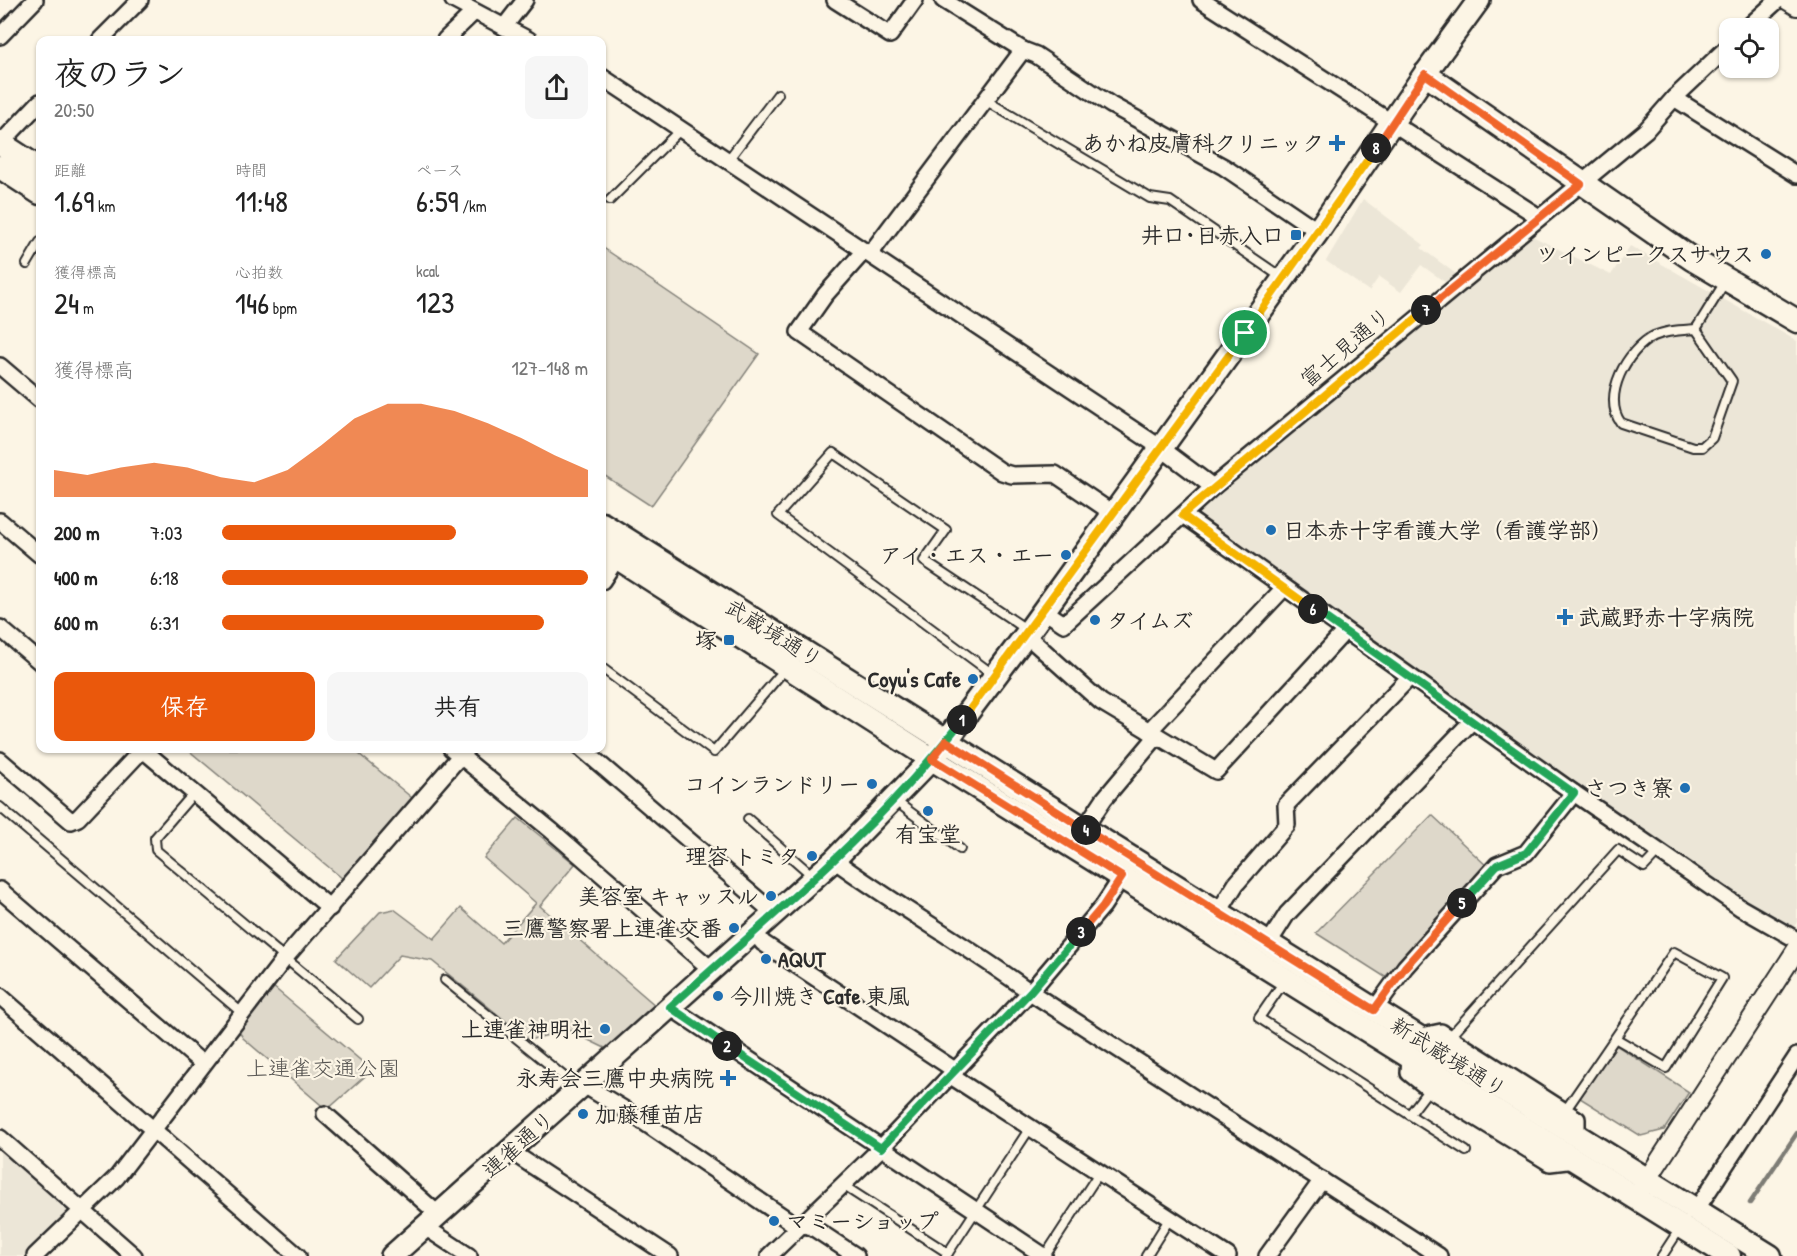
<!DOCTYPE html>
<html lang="ja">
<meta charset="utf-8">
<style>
:root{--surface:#fff;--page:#f6f6f6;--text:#222;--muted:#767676;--accent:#ea580c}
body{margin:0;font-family:"Patrick Hand","Klee One",sans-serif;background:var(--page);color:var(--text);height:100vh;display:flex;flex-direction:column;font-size:22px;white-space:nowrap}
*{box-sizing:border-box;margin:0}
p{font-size:20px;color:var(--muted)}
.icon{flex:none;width:33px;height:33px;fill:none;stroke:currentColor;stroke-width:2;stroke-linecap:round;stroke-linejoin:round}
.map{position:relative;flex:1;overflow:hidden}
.panel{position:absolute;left:36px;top:36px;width:570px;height:717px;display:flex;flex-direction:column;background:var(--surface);border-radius:12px;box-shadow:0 2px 4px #0004}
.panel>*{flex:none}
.tools{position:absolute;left:1719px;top:18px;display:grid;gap:12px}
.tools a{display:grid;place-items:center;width:60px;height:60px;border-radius:12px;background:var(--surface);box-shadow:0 2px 4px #0004;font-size:30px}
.pin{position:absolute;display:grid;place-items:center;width:51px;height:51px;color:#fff;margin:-26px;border:3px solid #fff;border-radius:50%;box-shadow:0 2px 6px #0007}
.km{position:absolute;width:30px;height:30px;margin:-15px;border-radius:50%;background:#222;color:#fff;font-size:16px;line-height:30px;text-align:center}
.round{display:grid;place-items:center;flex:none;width:63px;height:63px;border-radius:12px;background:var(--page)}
.summary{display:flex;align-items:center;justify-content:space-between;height:102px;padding:0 18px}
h1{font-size:33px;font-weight:600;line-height:45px}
.stats{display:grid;grid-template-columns:repeat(3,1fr);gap:9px;height:102px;padding:6px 18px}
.stats div{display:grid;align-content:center}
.stats b{font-size:30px;font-weight:600}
.stats small{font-size:16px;font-weight:400}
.stats p{font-size:16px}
.chart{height:168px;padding:12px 18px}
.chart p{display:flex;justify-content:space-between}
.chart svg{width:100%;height:108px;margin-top:6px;fill:var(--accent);opacity:.7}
.primary-button{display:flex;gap:12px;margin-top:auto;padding:12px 18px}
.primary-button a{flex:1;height:69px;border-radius:12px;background:var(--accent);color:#fff;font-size:24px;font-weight:600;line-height:69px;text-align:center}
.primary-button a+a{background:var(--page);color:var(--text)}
ul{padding:0 18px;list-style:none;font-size:20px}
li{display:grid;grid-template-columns:96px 72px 1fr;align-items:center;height:45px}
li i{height:15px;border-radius:8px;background:var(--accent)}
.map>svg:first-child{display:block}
.built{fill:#ece6d7}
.green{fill:#ded8ca;stroke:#84827a;stroke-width:1.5}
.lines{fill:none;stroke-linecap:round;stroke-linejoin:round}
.stream{stroke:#7d7b74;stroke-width:4.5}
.service-casing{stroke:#2b2b2b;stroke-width:12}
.minor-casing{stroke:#2b2b2b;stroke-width:20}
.tertiary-casing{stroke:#2b2b2b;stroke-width:22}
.secondary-casing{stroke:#2b2b2b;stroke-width:26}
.primary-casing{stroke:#2b2b2b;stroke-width:27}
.service{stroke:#fcf5e5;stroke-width:8}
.minor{stroke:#fcf5e5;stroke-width:15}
.tertiary{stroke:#fcf5e5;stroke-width:18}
.secondary{stroke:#fcf5e5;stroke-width:21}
.primary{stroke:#fcf5e5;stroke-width:22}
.split-1-casing{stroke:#fff;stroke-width:12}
.split-2-casing{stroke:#fff;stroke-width:12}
.split-3-casing{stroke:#fff;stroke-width:12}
.split-4-casing{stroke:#fff;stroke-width:12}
.split-5-casing{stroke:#fff;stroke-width:12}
.split-6-casing{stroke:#fff;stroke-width:12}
.split-7-casing{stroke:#fff;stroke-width:12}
.split-8-casing{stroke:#fff;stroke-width:12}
.split-9-casing{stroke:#fff;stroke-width:12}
.split-1{stroke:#f5b400;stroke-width:8}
.split-2{stroke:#22a559;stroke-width:8}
.split-3{stroke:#22a559;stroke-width:8}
.split-4{stroke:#f0652b;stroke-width:8}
.split-5{stroke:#f0652b;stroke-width:8}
.split-6{stroke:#22a559;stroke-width:8}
.split-7{stroke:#f5b400;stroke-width:8}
.split-8{stroke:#f0652b;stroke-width:8}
.split-9{stroke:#f5b400;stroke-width:8}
.poi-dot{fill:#1f6fb2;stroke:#fcf5e5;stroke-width:2}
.labels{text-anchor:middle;stroke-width:4.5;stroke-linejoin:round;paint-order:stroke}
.poi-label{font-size:22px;font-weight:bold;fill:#2b2b2b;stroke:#fcf5e5;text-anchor:end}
.street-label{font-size:22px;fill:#2b2b2b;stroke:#fcf5e5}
.park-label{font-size:22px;fill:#585653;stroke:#fcf5e5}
</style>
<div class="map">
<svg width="1797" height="1256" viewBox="0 0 1797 1256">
<rect width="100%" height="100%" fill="#fcf5e5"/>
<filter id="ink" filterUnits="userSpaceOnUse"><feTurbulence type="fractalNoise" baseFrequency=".0167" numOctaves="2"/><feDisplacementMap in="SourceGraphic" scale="12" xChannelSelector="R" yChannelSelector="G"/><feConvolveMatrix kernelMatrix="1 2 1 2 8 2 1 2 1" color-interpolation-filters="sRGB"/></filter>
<g filter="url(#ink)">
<!-- built -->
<g class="built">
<polygon points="1363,199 1424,245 1421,248 1456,274 1445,282 1421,265 1401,292 1379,277 1369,291 1326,261"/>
<polygon points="1530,235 1611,275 1630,246 1797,341 1797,922 1792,930 1705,876 1472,721 1194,513"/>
<polygon points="0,1150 75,1217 30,1256 0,1256"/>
</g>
<!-- green -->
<g class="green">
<polygon points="602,247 759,354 651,506 602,474"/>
<polygon points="187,749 353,749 417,802 349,884"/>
<polygon points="1432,815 1488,867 1385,977 1316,933"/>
<polygon points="518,818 575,864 540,906 656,1006 609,1050 568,1030 529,1040 432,961 400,955 369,988 336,959 380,912 394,909 434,939 461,908 501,943 536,903 484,858"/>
<polygon points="272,986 372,1070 327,1110 243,1038 238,1030"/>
<polygon points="1616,1045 1689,1092 1664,1130 1641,1136 1580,1098"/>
</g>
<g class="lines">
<!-- stream -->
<polyline class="stream" points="1750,1203 1797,1133"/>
<defs>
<g id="service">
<polyline points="985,100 1150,198 1170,201 1281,277"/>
<polyline points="728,160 778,94"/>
<polyline points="610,200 681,129"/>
<polyline points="27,264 40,242"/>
<path d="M1696,329L1732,381L1712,438L1702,447H1693L1621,423C1601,397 1627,349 1654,336C1667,330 1683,330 1696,329Z"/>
<polyline points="1696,329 1725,282"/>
<polyline points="602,668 714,752 786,668"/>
<polyline points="994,675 778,515 833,453 946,530 924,561 1026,629"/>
<polyline points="194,793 155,838 156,850 358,1019"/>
<polyline points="894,800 960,849"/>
<polyline points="0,807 242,1013"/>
<polyline points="748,819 814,877"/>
<polyline points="445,980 578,1088"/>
<polyline points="1285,980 1259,1018 1466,1151"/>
<polyline points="1454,1032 1618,850 1644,867 1659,851"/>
<polyline points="1565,1111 1674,952 1722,978 1666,1068 1615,1038"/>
<polyline points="1410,1114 1429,1089"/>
<polyline points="841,1184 948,1253"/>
<polyline points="946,1256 1030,1128"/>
<polyline points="1045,1256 1099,1173"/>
<polyline points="1146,1256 1170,1218"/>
<polyline points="1662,1256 1681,1227"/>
</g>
<g id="minor">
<polyline points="453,0 529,40"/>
<polyline points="835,0 890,35 915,0"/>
<polyline points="943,0 1023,50 1036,55 1111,105 1224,167 1318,231"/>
<polyline points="1201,0 1539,217"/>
<polyline points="504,27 525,0"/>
<polyline points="1747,28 1778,0"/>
<polyline points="0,36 35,0"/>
<polyline points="100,40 140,0"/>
<polyline points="445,40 474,12"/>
<polyline points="602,77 1161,448 1213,487"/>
<polyline points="1674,98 1797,175"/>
<polyline points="0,144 40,102"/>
<polyline points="864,251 825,295 799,332 1002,472 1012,475 1055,474 1114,514"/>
<polyline points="870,254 1023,50"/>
<polyline points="0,366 40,400"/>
<polyline points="1183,515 1574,793 1741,908 1797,940"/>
<polyline points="0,521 40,555"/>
<polyline points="602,581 617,558"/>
<polyline points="1043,610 1064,624 1213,487 1646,130 1674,98 1730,45"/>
<polyline points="0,628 40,662"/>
<polyline points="1026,635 1101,702 1216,771 1345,631"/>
<polyline points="1149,731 1284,588"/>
<polyline points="141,748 330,908"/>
<polyline points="451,748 552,831 712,970"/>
<polyline points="581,748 775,914"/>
<polyline points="0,760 71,821 78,818 142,750"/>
<polyline points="1084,829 1104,799 1157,736"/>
<path d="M834,860C898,907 967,945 1030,992L1439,1256"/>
<polyline points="0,890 203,1064"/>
<polyline points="1218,913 1236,884 1287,825 1286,805 1410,677"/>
<polyline points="755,933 763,943 956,1071"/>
<polyline points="1268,944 1287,914 1472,721"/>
<polyline points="0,996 298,1256"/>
<polyline points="670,1007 1044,1256"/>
<polyline points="1374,1010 1405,967 1497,865 1526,853 1574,793"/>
<polyline points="1417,1037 1441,1032 1577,1119 1577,1136"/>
<polyline points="1410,1057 1409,1073 1429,1089 1550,1163 1575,1160"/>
<polyline points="951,1076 1228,1256"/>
<polyline points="584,1085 632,1114 791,1222 812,1227 856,1256"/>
<polyline points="325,1114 439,1215"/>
<polyline points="0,1138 134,1256"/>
<polyline points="510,1151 670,1256"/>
<polyline points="1696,1210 1797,1056"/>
<polyline points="425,1227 469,1256"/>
<polyline points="35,1256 117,1177 285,958 467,748"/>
<polyline points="769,1256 881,1148 1030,992 1103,906 1122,877"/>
<polyline points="1267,1256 1322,1180"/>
</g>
<g id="tertiary">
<polyline points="1787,0 1797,6"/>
<polyline points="1641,1189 1797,949"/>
</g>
<g id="secondary">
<polyline points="1425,74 1479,0"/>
<polyline points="392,1256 834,860 932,759"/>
</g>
<g id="primary">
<polyline points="0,143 40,169"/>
<polyline points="0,167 40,193"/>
<polyline points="602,524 1102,840 1770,1256"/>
<polyline points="602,548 932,759 1729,1256"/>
<polyline points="937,753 1029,631 1318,231 1425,74 1692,259 1797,321"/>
</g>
</defs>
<!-- service casing -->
<use href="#service" class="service-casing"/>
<!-- minor casing -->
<use href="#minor" class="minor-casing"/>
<!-- tertiary casing -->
<use href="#tertiary" class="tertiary-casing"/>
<!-- secondary casing -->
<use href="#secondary" class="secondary-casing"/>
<!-- primary casing -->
<use href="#primary" class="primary-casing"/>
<!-- service -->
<use href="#service" class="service"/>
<!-- minor -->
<use href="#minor" class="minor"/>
<!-- tertiary -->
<use href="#tertiary" class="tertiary"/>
<!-- secondary -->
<use href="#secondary" class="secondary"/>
<!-- primary -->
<use href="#primary" class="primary"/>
</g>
</g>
<g class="lines" filter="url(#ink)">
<defs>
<polyline id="split-1" points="962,720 1245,333"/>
<path id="split-2" d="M727,1046L670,1007C771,916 879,829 962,720"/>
<polyline id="split-3" points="727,1046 881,1148 1030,992 1081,932"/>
<polyline id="split-4" points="1081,932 1103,906 1122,877 932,759 946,741 1086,830"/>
<polyline id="split-5" points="1086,830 1374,1010 1405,967 1462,903"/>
<polyline id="split-6" points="1313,609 1574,793 1526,853 1497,865 1462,903"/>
<polyline id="split-7" points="1313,609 1182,515 1426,310"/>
<polyline id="split-8" points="1376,148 1425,74 1581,184 1426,310"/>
<polyline id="split-9" points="1245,333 1376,148"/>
</defs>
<!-- split-1 casing -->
<use href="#split-1" class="split-1-casing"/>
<!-- split-2 casing -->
<use href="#split-2" class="split-2-casing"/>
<!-- split-3 casing -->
<use href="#split-3" class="split-3-casing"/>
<!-- split-4 casing -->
<use href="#split-4" class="split-4-casing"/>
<!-- split-5 casing -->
<use href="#split-5" class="split-5-casing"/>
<!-- split-6 casing -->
<use href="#split-6" class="split-6-casing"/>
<!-- split-7 casing -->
<use href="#split-7" class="split-7-casing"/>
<!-- split-8 casing -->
<use href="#split-8" class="split-8-casing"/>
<!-- split-9 casing -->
<use href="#split-9" class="split-9-casing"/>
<!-- split-1 -->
<use href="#split-1" class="split-1"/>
<!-- split-2 -->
<use href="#split-2" class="split-2"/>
<!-- split-3 -->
<use href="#split-3" class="split-3"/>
<!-- split-4 -->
<use href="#split-4" class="split-4"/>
<!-- split-5 -->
<use href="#split-5" class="split-5"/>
<!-- split-6 -->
<use href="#split-6" class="split-6"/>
<!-- split-7 -->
<use href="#split-7" class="split-7"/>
<!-- split-8 -->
<use href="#split-8" class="split-8"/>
<!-- split-9 -->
<use href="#split-9" class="split-9"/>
</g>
<!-- markers -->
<g class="poi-dot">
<path d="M1334 134h6v6h6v6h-6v6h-6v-6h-6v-6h6z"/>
<rect x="1290" y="229" width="12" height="12" rx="3"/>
<circle cx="1766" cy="254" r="6"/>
<circle cx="1271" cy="530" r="6"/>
<circle cx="1066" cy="555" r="6"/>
<path d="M1562 608h6v6h6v6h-6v6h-6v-6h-6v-6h6z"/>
<circle cx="1095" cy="620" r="6"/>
<rect x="723" y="634" width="12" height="12" rx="3"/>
<circle cx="973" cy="679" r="6"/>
<circle cx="872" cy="784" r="6"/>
<circle cx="1685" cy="788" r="6"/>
<circle cx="928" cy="811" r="6"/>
<circle cx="812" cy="856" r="6"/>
<circle cx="771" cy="896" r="6"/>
<circle cx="734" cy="928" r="6"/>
<circle cx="766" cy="959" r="6"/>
<circle cx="718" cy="996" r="6"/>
<circle cx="605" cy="1029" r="6"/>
<path d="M725 1069h6v6h6v6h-6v6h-6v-6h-6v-6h6z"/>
<circle cx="583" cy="1114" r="6"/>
<circle cx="774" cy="1221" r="6"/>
</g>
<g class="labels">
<!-- poi labels -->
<g class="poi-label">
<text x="1324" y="151">あかね皮膚科クリニック</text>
<text x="1284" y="243">井口･日赤入口</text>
<text x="1754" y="262">ツインピークスサウス</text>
<text x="1283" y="538" text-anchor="start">日本赤十字看護大学（看護学部）</text>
<text x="1054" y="563">アイ・エス・エー</text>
<text x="1578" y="625" text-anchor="start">武蔵野赤十字病院</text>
<text x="1107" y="628" text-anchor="start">タイムズ</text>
<text x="717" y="648">塚</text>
<text x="961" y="687">Coyu's Cafe</text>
<text x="860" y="792">コインランドリー</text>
<text x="1673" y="796">さつき寮</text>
<text x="928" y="842" text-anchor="middle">有宝堂</text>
<text x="800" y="864">理容 トミタ</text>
<text x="759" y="904">美容室 キャッスル</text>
<text x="722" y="936">三鷹警察署上連雀交番</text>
<text x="778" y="967" text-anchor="start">AQUT</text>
<text x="730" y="1004" text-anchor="start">今川焼き Cafe 東風</text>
<text x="593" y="1037">上連雀神明社</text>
<text x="714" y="1086">永寿会三鷹中央病院</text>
<text x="595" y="1122" text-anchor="start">加藤種苗店</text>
<text x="786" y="1229" text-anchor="start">マミーショップ</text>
</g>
<!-- street labels -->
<g class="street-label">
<text transform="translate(1345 347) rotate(-40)" y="8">富士見通り</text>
<text transform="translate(774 633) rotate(32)" y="8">武蔵境通り</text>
<text transform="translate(1449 1057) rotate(32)" y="8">新武蔵境通り</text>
<text transform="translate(518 1144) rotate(-42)" y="8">連雀通り</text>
</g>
<!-- park labels -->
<g class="park-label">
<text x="323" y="1076">上連雀交通公園</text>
</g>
</g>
</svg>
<div class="tools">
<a><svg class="icon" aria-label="locate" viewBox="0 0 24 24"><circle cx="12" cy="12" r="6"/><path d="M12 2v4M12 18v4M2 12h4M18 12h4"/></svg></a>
</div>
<div class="pin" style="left:1245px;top:333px;background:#1e9e55"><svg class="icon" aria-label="arrive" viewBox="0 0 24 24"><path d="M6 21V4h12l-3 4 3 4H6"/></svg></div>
<b class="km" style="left:962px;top:720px">1</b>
<b class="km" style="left:727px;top:1046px">2</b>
<b class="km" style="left:1081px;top:932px">3</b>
<b class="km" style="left:1086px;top:830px">4</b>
<b class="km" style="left:1462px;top:903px">5</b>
<b class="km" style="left:1313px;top:609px">6</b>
<b class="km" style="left:1426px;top:310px">7</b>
<b class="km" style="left:1376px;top:148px">8</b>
<section class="panel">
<div class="summary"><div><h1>夜のラン</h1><p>20:50</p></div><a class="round"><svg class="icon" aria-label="share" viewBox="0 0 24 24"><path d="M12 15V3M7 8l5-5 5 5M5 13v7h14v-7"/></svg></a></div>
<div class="stats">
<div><p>距離</p><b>1.69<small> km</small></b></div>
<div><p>時間</p><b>11:48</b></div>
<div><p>ペース</p><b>6:59<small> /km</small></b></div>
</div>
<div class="stats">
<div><p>獲得標高</p><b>24<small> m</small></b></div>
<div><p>心拍数</p><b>146<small> bpm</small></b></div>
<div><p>kcal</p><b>123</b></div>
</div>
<div class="chart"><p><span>獲得標高</span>127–148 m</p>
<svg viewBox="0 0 160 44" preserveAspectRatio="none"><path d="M0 44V33L10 35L20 32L30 30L40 32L50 36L60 38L70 33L80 23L90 12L100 6L110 6L120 9L130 14L140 20L150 27L160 33V44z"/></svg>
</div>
<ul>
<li><b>200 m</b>7:03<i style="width:64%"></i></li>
<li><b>400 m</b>6:18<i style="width:100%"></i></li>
<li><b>600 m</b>6:31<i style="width:88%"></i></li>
</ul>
<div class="primary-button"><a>保存</a><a>共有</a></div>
</section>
</div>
